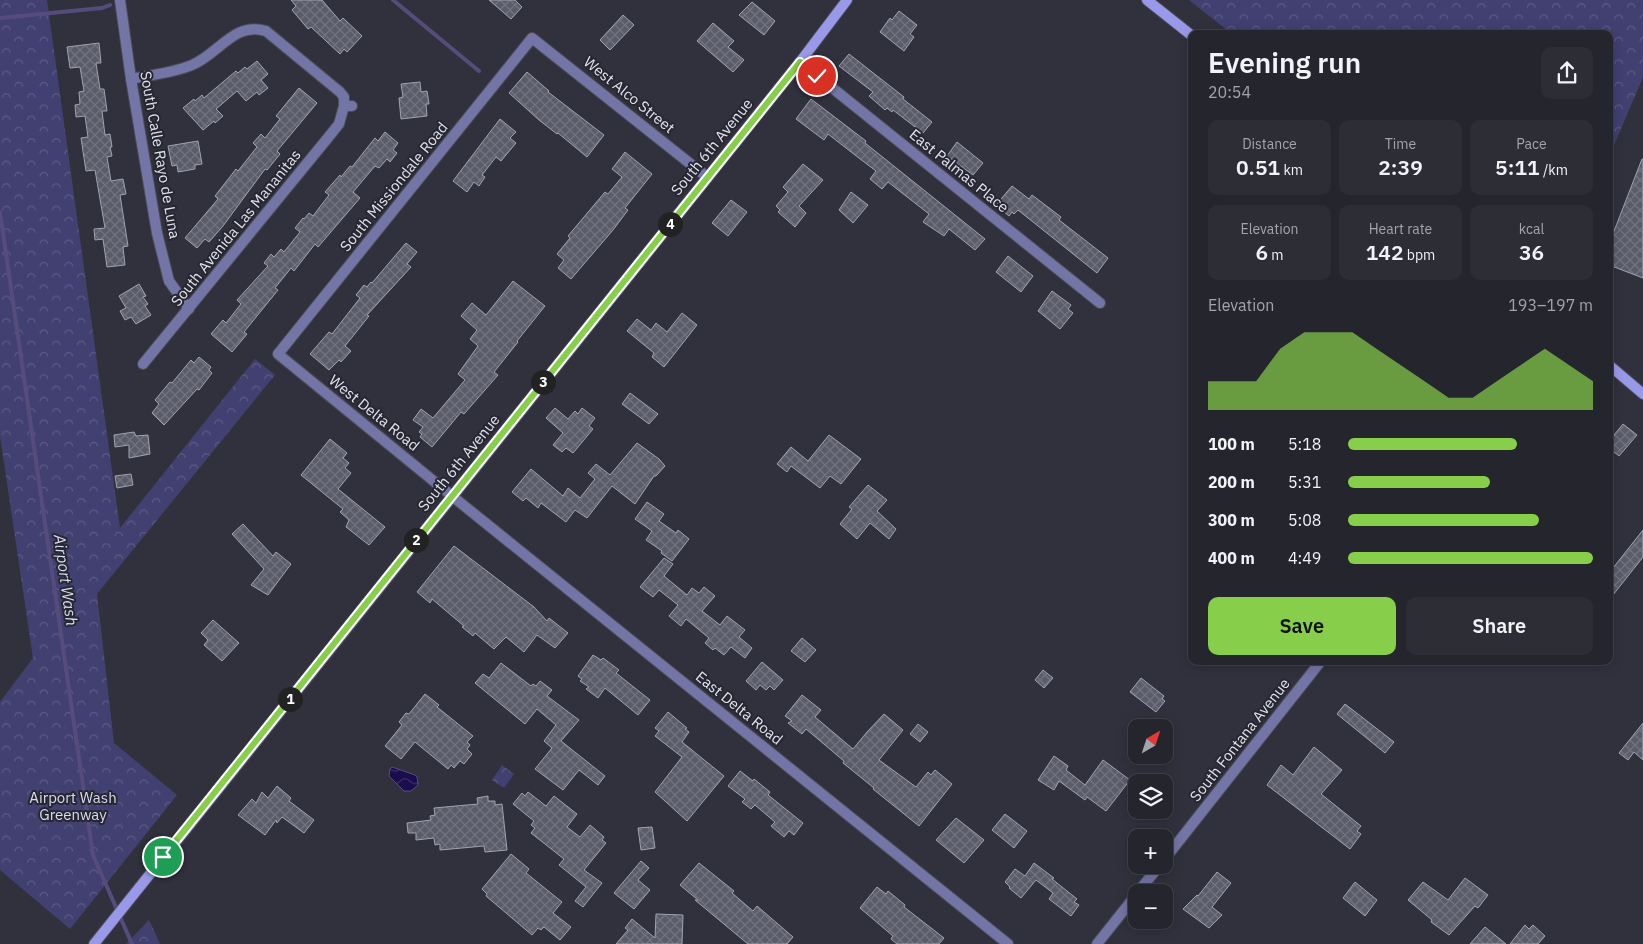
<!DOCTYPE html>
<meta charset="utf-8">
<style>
:root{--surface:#25252e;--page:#2d2d36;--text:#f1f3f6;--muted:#a3a5aa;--line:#42424a;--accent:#87cf4a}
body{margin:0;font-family:"IBM Plex Sans",sans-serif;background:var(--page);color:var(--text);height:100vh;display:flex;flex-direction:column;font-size:19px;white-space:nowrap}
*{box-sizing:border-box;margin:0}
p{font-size:16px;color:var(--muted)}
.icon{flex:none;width:28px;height:28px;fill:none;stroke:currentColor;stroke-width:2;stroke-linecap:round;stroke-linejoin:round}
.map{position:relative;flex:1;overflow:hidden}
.details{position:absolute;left:1188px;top:30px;width:425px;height:635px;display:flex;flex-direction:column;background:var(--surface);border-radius:10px;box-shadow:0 2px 12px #0003,0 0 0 1px var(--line)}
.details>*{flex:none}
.needle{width:32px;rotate:39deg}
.tools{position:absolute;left:1128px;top:719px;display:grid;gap:10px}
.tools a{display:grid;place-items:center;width:45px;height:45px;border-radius:10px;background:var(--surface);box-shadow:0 2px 12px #0003,0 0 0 1px var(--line);font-size:25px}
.pin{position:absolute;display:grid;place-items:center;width:42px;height:42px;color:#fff;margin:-21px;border:2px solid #fff;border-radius:50%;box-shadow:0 1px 5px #0007}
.km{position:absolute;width:25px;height:25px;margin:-12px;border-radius:50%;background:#222;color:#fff;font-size:14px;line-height:25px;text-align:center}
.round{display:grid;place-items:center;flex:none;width:52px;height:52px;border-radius:10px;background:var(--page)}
.headline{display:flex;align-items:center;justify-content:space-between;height:85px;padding:0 20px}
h1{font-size:28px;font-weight:600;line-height:38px}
.metrics{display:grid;grid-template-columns:repeat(3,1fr);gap:8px;height:85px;padding:5px 20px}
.metrics div{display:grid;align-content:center;border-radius:10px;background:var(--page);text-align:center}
.metrics b{font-size:21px;font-weight:600}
.metrics small{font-size:14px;font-weight:400}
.metrics p{font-size:14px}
.chart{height:140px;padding:10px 20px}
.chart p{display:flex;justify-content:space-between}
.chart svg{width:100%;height:90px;margin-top:5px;fill:var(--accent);opacity:.7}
.action{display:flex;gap:10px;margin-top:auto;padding:10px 20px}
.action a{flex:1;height:58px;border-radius:10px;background:var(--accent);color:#111;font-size:20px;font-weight:600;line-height:58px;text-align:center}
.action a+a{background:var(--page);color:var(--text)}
ul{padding:0 20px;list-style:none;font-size:16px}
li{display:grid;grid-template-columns:80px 60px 1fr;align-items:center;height:38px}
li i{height:12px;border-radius:6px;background:var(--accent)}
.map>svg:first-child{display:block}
.park{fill:url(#park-crowns)}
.water{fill:url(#water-waves);stroke:#564c7c}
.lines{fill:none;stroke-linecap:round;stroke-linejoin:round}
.stream{stroke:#564c7c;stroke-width:4}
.building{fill:url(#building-cross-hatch);stroke:#a1a2b2}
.street-casing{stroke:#4d4d5a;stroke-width:12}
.secondary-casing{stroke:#4d4d5a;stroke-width:12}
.street{stroke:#7475a7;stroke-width:10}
.secondary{stroke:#9999e9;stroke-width:10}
.route-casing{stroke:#fff;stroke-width:10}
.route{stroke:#87cf4a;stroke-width:6}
.labels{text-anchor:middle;stroke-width:4;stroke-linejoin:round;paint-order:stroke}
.street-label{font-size:15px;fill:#e2e2ea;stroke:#272734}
.park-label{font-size:15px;fill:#dadbf0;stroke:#272734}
.water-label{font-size:16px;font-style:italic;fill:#d9daef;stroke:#272734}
</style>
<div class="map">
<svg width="1643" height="944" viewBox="0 0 1643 944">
<defs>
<pattern id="park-crowns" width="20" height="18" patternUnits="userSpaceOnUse" patternTransform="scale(1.25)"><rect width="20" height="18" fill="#414070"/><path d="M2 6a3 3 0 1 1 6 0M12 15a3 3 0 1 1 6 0" fill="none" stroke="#5c5b85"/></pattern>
<pattern id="water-waves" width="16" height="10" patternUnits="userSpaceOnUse" patternTransform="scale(1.25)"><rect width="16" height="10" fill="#1a0c4d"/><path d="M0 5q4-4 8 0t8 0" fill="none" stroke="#3b2f67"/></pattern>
<pattern id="building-cross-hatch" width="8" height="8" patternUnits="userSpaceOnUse" patternTransform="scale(1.25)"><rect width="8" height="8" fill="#5b5c6a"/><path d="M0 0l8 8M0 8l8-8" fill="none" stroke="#72737f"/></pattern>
</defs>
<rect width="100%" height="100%" fill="#31313e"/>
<!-- park -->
<g class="park">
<polygon points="0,0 47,0 120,528 255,359 275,375 97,594 114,743 177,795 70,929 0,870 0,702 33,658 0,436"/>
<polygon points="1189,0 1643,0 1643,77 1609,157 1609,34 1232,34"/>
<polygon points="502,765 514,774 504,788 492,780"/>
<polygon points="149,920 160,944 126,944"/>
</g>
<!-- water -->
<polygon class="water" points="392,767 415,775 417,777 418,785 411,791 404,791 389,776 390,769"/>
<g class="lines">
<!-- stream -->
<g class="stream">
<polyline points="393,0 479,71"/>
<polyline points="0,18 102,8 110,5"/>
<polyline points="0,212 93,855 132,944"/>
</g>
</g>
<!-- building -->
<g class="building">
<polygon points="291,0 322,0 340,21 343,18 362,36 347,52 344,49 340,54 311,27 308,29 292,10 296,6"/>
<polygon points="489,0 515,0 522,7 511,19"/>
<polygon points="752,2 775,21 764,35 739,15"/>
<polygon points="899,11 917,25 910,34 914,37 904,51 880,32 890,18 892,20"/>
<polygon points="623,15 634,25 610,50 600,40"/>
<polygon points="713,23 734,41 728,47 744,60 733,72 697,41"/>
<polygon points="99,43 101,63 96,63 100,89 104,89 107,111 102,111 105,135 110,134 112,147 110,147 112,156 107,157 111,181 123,179 126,194 120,195 128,246 123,247 125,265 107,267 103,239 95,240 94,229 105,228 95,170 86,171 81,138 88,137 85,116 76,117 75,105 80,104 79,92 84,91 80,67 70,68 67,47"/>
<polygon points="849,54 904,97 903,99 932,122 923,133 893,110 892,112 887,108 885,110 869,96 873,92 839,66"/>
<polygon points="257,61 268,74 261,80 268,88 259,95 257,92 246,101 237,91 216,109 223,116 215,123 214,121 203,130 183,108 194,99 195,101 202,95 204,98 236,71 238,73 245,67 247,69"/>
<polygon points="527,72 549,91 548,92 604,135 587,157 558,133 557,134 539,120 509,93"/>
<polygon points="420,82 421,92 427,91 429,104 426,104 427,116 401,119 399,98 403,97 401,84"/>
<polygon points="299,88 317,103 277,151 280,154 267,170 265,169 223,226 209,242 205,239 197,248 185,238 218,199 215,196 236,169 238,171 257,147 253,143 261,134 265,138 280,119 276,116"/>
<polygon points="811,99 866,141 865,143 985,239 975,250 949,229 944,236 923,222 929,214 888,182 882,189 870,179 876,171 855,155 828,134 824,140 796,119"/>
<polygon points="500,119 516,132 510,138 516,143 501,161 496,157 482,175 485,177 479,186 474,182 467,192 453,181"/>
<polygon points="385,132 398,143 393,150 397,153 390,162 387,159 379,168 375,166 353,192 360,198 318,247 315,244 294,271 291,268 275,288 278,290 244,332 247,334 232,352 211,334 223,320 226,323 241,304 237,300 268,266 264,263 271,254 274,257 281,249 284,252 300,232 295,228 303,218 304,219 309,213 313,216 329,195 325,192 340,175 341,177 350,166 352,167 375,138 378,141"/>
<polygon points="198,141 202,164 195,165 195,169 178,172 177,165 172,166 168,146"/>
<polygon points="957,142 983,163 973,175 947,156"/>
<polygon points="625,152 652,174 625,208 628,210 613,230 571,279 558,268 564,260 557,254 570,238 568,236 605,192 608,194 622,177 612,169"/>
<polygon points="1642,159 1643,159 1643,278 1609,265 1609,244"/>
<polygon points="803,164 823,180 799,206 806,213 795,227 778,212 780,210 776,206 788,192 783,187"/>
<polygon points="1012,186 1029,199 1032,195 1061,217 1059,220 1108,258 1097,273 1018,210 1014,214 1012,212 1009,216 996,205"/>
<polygon points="851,192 868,205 853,223 839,210"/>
<polygon points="731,200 747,212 728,236 712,223"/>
<polygon points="406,243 417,252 407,264 411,267 367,315 369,316 345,346 351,351 341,362 339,360 329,370 310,354 329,332 332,334 360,298 356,295 364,285 367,287 371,282 372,283"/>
<polygon points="1008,256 1033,276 1021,292 996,272"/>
<polygon points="513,281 545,306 517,341 518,342 494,372 498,375 464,414 461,412 432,447 420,437 422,434 419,432 423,427 413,420 421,409 433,418 465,380 458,374 478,346 470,339 477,330 461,316 472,303 486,315"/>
<polygon points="139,284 146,296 143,297 148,304 145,306 151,315 136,324 131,317 125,320 120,311 126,308 119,296"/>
<polygon points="1052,291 1071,305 1068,309 1073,313 1060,329 1038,311"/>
<polygon points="682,313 697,325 664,367 652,357 654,353 627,331 637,319 651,330 656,323 667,332"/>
<polygon points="199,357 211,367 209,370 212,373 199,390 197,389 164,425 152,413 159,404 155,400 170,382 172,383 191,360 194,363"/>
<polygon points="630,393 658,414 649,424 622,404"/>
<polygon points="555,408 568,419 575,411 578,414 582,408 595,418 589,426 593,429 573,453 566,448 562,452 553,445 563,433 546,418"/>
<polygon points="1623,424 1637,435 1619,456 1609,448 1609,441"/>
<polygon points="134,432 136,436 148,435 150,454 129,458 129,445 115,447 114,435"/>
<polygon points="829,435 861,459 841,484 830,476 820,488 791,466 787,472 777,464 791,447 808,461"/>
<polygon points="330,439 347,453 343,458 349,463 345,468 351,473 338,489 385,527 369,545 346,527 349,520 340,512 343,509 301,475"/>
<polygon points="637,443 659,459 665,466 656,476 654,476 635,504 612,486 587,518 575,510 566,522 541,503 538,508 526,498 523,501 512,492 531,469 563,496 568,488 580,498 595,479 588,473 596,464 610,475"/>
<polygon points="131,474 133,485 117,488 115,476"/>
<polygon points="868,485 887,500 877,511 896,529 889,539 870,523 857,539 840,524 852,509 849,507"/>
<polygon points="647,502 664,514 659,521 676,533 678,530 689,539 672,561 661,553 662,551 646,540 652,531 635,519"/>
<polygon points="243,524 273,556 276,552 291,564 268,595 251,585 264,569 232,534"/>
<polygon points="1643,530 1643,557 1609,600 1609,573"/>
<polygon points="454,546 534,607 547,621 549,618 568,633 555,648 537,635 524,652 506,637 494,649 475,633 473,636 462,627 464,626 432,599 430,603 417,592"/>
<polygon points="664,558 673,564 664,576 687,595 692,588 699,593 704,587 715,596 702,611 720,625 727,616 745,630 739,637 752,648 745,658 731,647 724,655 715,648 713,650 705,643 709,638 686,619 681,626 669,616 678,605 659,590 653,597 640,587"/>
<polygon points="213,620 239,643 222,661 204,645 208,640 201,633"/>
<polygon points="802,638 816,650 805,662 791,651"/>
<polygon points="593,655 601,660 603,658 619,670 616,673 650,700 638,715 605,688 598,698 586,689 589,687 580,681 582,679 578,676"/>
<polygon points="762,662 783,680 774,690 770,686 766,690 760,685 756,690 746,681"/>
<polygon points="501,663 531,686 533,684 536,686 540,681 552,690 547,696 579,720 561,741 605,776 598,785 579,770 563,790 535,769 552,748 544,741 556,725 537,709 525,724 475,683 483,674 489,678"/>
<polygon points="1043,670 1053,678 1044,688 1035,680"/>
<polygon points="1141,678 1164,696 1162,699 1165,701 1156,712 1130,692"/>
<polygon points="425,694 439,705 437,707 473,736 467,742 470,745 467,749 472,754 464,764 460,761 454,768 451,765 448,769 415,742 401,759 385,746 402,725 399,722 406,713 409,714"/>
<polygon points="802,695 821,710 815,717 853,749 867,732 884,714 903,730 879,760 916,787 928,772 931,775 935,770 952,784 919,826 873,789 874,788 843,763 844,761 806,729 802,734 788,723 792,721 785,716"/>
<polygon points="1345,704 1394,742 1385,753 1337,714"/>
<polygon points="668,712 687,728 685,729 689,732 682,742 724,776 687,821 655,792 682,757 655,736 659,731 655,728"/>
<polygon points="1643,723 1643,760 1634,752 1628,760 1619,753"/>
<polygon points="918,724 928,732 920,742 910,734"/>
<polygon points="1314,747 1342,770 1321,794 1361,826 1357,831 1361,834 1350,849 1267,785 1281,765 1293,775"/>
<polygon points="1054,756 1068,766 1066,770 1085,785 1103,760 1130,780 1106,811 1087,797 1085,800 1059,781 1054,790 1038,780"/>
<polygon points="740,771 753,781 754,779 770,792 768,795 803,823 794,835 789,831 784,837 771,826 775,822 755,805 751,809 742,802 745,799 728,786"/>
<polygon points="277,786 291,798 289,801 314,820 304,833 282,817 277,823 276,820 265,835 238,815 252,799 256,803 262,792 268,798"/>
<polygon points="528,792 546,806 554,796 577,814 567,827 580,837 590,825 604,837 602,840 606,843 584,870 602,883 583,907 575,901 586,887 559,865 564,859 531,833 535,828 531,825 534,821 513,804 522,793 525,796"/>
<polygon points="488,796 488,801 495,801 495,805 502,804 507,850 485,852 484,846 440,850 440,844 435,845 434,838 416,840 416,833 408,833 407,823 431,820 430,816 435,815 434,808 478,804 477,798"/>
<polygon points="1005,814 1027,831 1014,848 992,830"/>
<polygon points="956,818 984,840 964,863 936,840"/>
<polygon points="652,827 655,848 641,850 638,828"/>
<polygon points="511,854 529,869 526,873 562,902 553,913 571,927 560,940 544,927 541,930 538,928 532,935 486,896 487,894 482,889"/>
<polygon points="641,861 649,868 638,880 650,890 634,909 614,893"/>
<polygon points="699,863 734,891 732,893 753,911 757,906 793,937 787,944 748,944 695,900 698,900 680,885"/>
<polygon points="1034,863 1054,878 1052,879 1077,899 1074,902 1079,905 1071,916 1049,899 1053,893 1036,880 1021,898 1009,888 1010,887 1005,882 1015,869 1025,876"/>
<polygon points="1217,872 1231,883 1212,907 1222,915 1209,928 1183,909 1197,895 1198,896"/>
<polygon points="1465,878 1488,895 1478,908 1475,906 1449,935 1431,922 1432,920 1408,900 1423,882 1448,900"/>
<polygon points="1355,882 1377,900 1365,916 1343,898"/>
<polygon points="877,887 886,894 888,891 905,905 904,907 944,938 939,944 897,944 891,939 893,936 860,908"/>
<polygon points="656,914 683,915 682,944 616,944 628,930 625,928 632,919 655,938"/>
<polygon points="1525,925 1529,929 1533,925 1545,936 1538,944 1510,944"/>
<polygon points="1485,927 1506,944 1470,944"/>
</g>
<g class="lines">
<defs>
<g id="street">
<polyline points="120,0 131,79 157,233 169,281 189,309"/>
<polyline points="800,62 1100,303"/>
<path d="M131,79C150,75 173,73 192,65C219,54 234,21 266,31L340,92L344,97V106H352"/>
<polyline points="707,177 532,38 278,354 452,496 1008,944"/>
<polyline points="143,364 331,134 339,124 344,106"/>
<polyline points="1164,860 1321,661"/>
<polyline points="1138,892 1160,865"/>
<polyline points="1097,944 1136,895"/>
</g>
<g id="secondary">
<polyline points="1147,0 1191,35"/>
<polyline points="1609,365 1643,394"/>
<polyline points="94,944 800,62 847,0"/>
</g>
</defs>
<!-- street casing -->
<use href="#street" class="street-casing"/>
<!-- secondary casing -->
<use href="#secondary" class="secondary-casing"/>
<!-- street -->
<use href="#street" class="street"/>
<!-- secondary -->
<use href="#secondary" class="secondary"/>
</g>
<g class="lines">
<defs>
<polyline id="route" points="163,857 800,62 817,76"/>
</defs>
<!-- route casing -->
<use href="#route" class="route-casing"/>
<!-- route -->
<use href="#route" class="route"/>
</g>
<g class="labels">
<!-- street labels -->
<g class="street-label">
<text transform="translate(629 95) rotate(39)" y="5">West Alco Street</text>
<text transform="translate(712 147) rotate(-51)" y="5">South 6th Avenue</text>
<text transform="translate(160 155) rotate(80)" y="5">South Calle Rayo de Luna</text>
<text transform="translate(959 171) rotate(39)" y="5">East Palmas Place</text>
<text transform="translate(394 187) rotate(-51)" y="5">South Missiondale Road</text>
<text transform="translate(236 228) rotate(-51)" y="5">South Avenida Las Mananitas</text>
<text transform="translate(374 413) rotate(39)" y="5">West Delta Road</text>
<text transform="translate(459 463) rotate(-51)" y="5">South 6th Avenue</text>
<text transform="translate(739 708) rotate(39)" y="5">East Delta Road</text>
<text transform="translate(1240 740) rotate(-52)" y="5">South Fontana Avenue</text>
</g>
<!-- park labels -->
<g class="park-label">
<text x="73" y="803">Airport Wash<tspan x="73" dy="17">Greenway</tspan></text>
</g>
<!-- water labels -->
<g class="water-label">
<text transform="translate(66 580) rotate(82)" y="6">Airport Wash</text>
</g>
</g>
</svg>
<div class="tools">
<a><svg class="needle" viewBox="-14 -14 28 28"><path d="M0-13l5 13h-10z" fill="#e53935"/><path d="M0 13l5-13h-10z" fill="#a3a5aa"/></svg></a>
<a><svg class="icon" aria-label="layers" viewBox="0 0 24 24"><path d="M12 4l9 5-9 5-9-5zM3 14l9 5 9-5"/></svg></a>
<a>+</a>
<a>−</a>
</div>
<div class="pin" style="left:163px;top:857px;background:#1e9e55"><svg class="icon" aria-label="arrive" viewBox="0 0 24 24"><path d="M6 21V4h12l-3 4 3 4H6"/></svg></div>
<div class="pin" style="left:817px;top:76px;background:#d93025"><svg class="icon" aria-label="check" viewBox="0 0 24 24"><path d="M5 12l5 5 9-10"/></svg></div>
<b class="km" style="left:290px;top:699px">1</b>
<b class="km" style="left:416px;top:540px">2</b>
<b class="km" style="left:543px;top:382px">3</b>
<b class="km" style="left:670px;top:224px">4</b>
<section class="details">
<div class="headline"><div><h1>Evening run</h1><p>20:54</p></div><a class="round"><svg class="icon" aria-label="share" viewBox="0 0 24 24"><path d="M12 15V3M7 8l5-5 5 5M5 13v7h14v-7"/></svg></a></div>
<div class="metrics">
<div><p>Distance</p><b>0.51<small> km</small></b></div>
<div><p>Time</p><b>2:39</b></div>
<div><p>Pace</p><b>5:11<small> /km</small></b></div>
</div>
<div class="metrics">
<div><p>Elevation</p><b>6<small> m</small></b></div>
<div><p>Heart rate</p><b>142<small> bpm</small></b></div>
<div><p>kcal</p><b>36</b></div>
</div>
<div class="chart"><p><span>Elevation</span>193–197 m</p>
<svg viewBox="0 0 160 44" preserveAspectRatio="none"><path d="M0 44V30L10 30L20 30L30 14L40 6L50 6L60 6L70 14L80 22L90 30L100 38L110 38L120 30L130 22L140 14L150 22L160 30V44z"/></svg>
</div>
<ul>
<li><b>100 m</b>5:18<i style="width:69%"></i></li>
<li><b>200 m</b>5:31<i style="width:58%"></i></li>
<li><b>300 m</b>5:08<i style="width:78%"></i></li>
<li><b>400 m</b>4:49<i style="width:100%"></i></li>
</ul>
<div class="action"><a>Save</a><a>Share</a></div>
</section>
</div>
